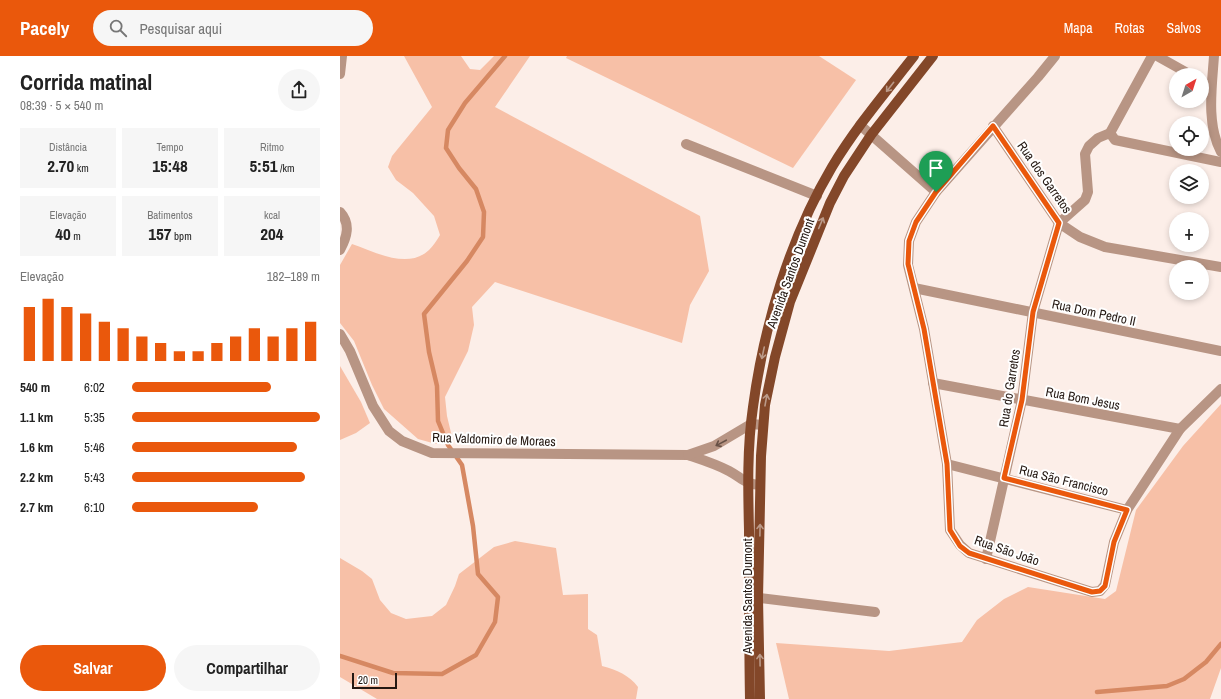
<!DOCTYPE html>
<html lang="pt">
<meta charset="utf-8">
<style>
:root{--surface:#fff;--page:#f6f6f6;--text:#222;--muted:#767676;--accent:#ea580c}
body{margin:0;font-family:"Archivo Narrow",sans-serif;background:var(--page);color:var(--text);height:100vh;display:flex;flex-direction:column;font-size:15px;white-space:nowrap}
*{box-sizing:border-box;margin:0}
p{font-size:13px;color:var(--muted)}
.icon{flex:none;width:22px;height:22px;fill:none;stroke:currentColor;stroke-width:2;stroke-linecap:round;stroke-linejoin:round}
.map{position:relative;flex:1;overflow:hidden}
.drawer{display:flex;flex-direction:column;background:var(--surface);width:340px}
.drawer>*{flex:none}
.needle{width:26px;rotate:39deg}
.controls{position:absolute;left:829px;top:12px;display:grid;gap:8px}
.controls a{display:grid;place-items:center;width:40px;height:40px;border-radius:50%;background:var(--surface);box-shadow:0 2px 6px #0003;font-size:20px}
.scale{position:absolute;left:12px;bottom:10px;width:45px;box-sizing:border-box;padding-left:4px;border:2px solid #241812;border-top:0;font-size:11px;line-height:14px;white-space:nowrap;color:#241812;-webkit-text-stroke:3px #fff;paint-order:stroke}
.pin{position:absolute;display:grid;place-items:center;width:34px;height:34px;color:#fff;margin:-41px -17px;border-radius:50% 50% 50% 0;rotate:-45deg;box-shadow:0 0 4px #0007}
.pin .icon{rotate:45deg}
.round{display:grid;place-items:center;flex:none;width:42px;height:42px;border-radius:21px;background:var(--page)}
.summary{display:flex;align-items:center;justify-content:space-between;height:68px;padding:0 20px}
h1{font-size:22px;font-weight:700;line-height:30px}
.figures{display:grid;grid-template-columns:repeat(3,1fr);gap:6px;height:68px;padding:4px 20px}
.figures div{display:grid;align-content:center;border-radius:0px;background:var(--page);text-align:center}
.figures b{font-size:17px;font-weight:700}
.figures small{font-size:11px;font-weight:400}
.figures p{font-size:11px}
.chart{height:112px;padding:8px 20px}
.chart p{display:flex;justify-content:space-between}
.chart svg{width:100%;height:72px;margin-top:4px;stroke:var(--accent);stroke-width:6}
.action{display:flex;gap:8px;margin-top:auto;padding:8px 20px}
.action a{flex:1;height:46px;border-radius:24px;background:var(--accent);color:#fff;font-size:16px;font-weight:700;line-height:46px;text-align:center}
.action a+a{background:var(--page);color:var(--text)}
ul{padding:0 20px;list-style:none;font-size:13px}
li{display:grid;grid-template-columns:64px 48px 1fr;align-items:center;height:30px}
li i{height:10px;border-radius:5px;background:var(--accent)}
header{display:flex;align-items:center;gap:24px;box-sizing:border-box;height:56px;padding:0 20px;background:var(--accent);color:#fff}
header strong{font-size:19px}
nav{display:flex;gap:22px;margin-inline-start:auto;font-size:14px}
.search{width:280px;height:36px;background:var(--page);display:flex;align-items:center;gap:10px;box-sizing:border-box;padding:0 14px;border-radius:22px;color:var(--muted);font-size:15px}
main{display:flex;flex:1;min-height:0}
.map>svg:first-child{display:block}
.green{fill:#f7c0a7}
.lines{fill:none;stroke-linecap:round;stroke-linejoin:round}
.stream{stroke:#d68862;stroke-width:4.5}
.minor{stroke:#b89584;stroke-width:10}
.major{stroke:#834729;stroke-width:10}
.oneway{stroke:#bb9a89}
.oneway2{stroke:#675045}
.route-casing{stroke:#fff;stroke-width:8}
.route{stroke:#ea580c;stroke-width:5}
.labels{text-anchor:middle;stroke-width:4;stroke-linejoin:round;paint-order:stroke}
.street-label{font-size:13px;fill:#241812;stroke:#fff}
</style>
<header>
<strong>Pacely</strong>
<div class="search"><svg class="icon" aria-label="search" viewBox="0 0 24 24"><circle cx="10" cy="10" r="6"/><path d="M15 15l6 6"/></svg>Pesquisar aqui</div>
<nav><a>Mapa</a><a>Rotas</a><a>Salvos</a></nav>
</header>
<main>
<section class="drawer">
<div class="summary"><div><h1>Corrida matinal</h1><p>08:39 · 5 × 540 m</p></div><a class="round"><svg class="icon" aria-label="share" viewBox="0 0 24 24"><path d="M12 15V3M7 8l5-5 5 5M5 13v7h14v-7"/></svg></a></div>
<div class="figures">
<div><p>Distância</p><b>2.70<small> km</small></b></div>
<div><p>Tempo</p><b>15:48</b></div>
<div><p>Ritmo</p><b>5:51<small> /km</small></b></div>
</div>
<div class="figures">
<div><p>Elevação</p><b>40<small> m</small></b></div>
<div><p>Batimentos</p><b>157<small> bpm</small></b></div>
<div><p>kcal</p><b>204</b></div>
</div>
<div class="chart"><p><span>Elevação</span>182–189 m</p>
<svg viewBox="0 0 160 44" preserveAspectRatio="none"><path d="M5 44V11M15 44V6M25 44V11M35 44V15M45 44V20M55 44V24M65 44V29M75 44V33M85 44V38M95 44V38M105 44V33M115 44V29M125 44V24M135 44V29M145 44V24M155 44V20"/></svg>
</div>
<ul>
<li><b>540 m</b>6:02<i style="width:74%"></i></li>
<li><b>1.1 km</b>5:35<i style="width:100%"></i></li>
<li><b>1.6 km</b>5:46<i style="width:88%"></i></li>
<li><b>2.2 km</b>5:43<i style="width:92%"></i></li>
<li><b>2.7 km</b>6:10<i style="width:67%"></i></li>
</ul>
<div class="action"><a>Salvar</a><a>Compartilhar</a></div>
</section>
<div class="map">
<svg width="881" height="643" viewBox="0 0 881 643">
<rect width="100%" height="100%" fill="#fceee8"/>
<!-- green -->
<g class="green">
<path d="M64,0H121L130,13L140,14L154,0H190L155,51L360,160L369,215L350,249L342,287L155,226L132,251L134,269L128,295L105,341L107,360L113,385L96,388L78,383L44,353L32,329L14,285L0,267V209L12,188C35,196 68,214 89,194C93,190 97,184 100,179L94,160L73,137L56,124L48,111L52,100L92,51Z"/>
<polygon points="227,0 479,0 516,24 453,112 226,2"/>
<polygon points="0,310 21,346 30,367 16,377 0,384"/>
<polygon points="881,348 881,612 870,643 449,643 436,587 549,595 622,586 637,564 664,543 688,531 765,543 776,535 796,454 843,390"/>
<path d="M175,485L216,492L223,539L248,538V573L257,579L262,610C277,614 289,619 298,631L296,643H37L0,621V502L22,515L32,523L40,544L51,557L66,563L92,560L106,549L115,530L119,518L154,491Z"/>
</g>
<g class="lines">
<!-- stream -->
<g class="stream">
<polyline points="0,600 53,617 102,618 136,599 155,566 158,541 138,518 133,470 122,409 108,389 98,365 97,330 89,296 84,258 127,205 143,181 144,156 136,133 119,112 106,92 108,74 125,47 165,0"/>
<polyline points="757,636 827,630 844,623 866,606 881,588"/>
</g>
<!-- minor -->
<g class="minor">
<polyline points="715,0 698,21 596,136 576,166 569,185 568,209 584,273 607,408 610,474 620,489 629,497 752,536 760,535 765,529 774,486 787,454 840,373 881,333"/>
<polyline points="817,0 851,19"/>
<path d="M874,0C872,30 866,68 881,96"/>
<polyline points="0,18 2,0"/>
<polyline points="520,69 596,136"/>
<polyline points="653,70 719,167 740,181 765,191 881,211"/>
<polyline points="770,77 775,84 881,106"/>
<polyline points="346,88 477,140"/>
<path d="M0,156C11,168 7,181 0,194"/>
<polyline points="574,232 881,295"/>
<path d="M0,278L10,295L33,350L49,375L62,385L92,397L348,399C363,404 376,408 389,415C402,422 405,428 420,429"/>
<polyline points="593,327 840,373"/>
<polyline points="348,399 374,390 411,368 423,369"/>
<polyline points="607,408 787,454"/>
<polyline points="646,503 682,344 693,256 719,167 745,144 748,136 745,98 749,90 758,82 770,77 812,0"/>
<polyline points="411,541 535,556"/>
</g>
<!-- major -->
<g class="major">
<path d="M410,643C409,587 409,531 409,474C408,433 407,392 413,351C424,269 450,182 492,111C516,71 546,36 574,0"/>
<polyline points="420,643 418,542 421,400 425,349 435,301 450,246 490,147 504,120 531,79 593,0"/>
</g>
</g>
<!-- one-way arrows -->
<defs><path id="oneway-shaft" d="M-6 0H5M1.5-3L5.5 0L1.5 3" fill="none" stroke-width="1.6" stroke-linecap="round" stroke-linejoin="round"/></defs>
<g class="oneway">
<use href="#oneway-shaft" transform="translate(550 31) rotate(128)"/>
<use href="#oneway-shaft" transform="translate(481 167) rotate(-67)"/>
<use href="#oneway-shaft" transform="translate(423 297) rotate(102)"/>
<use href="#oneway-shaft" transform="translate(426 344) rotate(-80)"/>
<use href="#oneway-shaft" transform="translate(420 474) rotate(-89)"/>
<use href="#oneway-shaft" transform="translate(420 604) rotate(-91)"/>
</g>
<use class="oneway2" href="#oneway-shaft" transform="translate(381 387) rotate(152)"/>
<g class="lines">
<defs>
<polygon id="route" points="653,70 719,167 693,256 682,344 664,422 787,454 774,486 765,530 760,535 752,536 629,497 620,490 610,474 607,408 584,273 568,208 569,185 576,166 596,136"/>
</defs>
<!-- route casing -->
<use href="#route" class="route-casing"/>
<!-- route -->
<use href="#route" class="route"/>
</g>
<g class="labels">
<!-- street labels -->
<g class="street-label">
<text transform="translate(705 121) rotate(55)" y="5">Rua dos Garretos</text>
<text transform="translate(450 217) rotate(-70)" y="5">Avenida Santos Dumont</text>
<text transform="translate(754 256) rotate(12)" y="5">Rua Dom Pedro II</text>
<text transform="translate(669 332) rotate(-81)" y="5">Rua do Garretos</text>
<text transform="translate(743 342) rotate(11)" y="5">Rua Bom Jesus</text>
<text transform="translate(154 383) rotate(2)" y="5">Rua Valdomiro de Moraes</text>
<text transform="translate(724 424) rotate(14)" y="5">Rua São Francisco</text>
<text transform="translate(667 494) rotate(19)" y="5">Rua São João</text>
<text transform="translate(407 540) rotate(-90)" y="5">Avenida Santos Dumont</text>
</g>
</g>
</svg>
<div class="controls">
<a><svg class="needle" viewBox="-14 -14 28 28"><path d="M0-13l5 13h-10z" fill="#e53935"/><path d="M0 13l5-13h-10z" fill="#767676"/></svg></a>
<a><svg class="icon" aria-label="locate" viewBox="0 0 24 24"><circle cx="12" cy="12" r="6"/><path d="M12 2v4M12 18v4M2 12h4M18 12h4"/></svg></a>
<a><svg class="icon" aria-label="layers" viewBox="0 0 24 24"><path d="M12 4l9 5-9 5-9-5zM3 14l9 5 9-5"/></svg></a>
<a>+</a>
<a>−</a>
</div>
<div class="scale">20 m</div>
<div class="pin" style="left:596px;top:136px;background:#1e9e55"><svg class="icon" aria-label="arrive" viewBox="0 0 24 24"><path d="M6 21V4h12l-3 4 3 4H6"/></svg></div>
</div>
</main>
